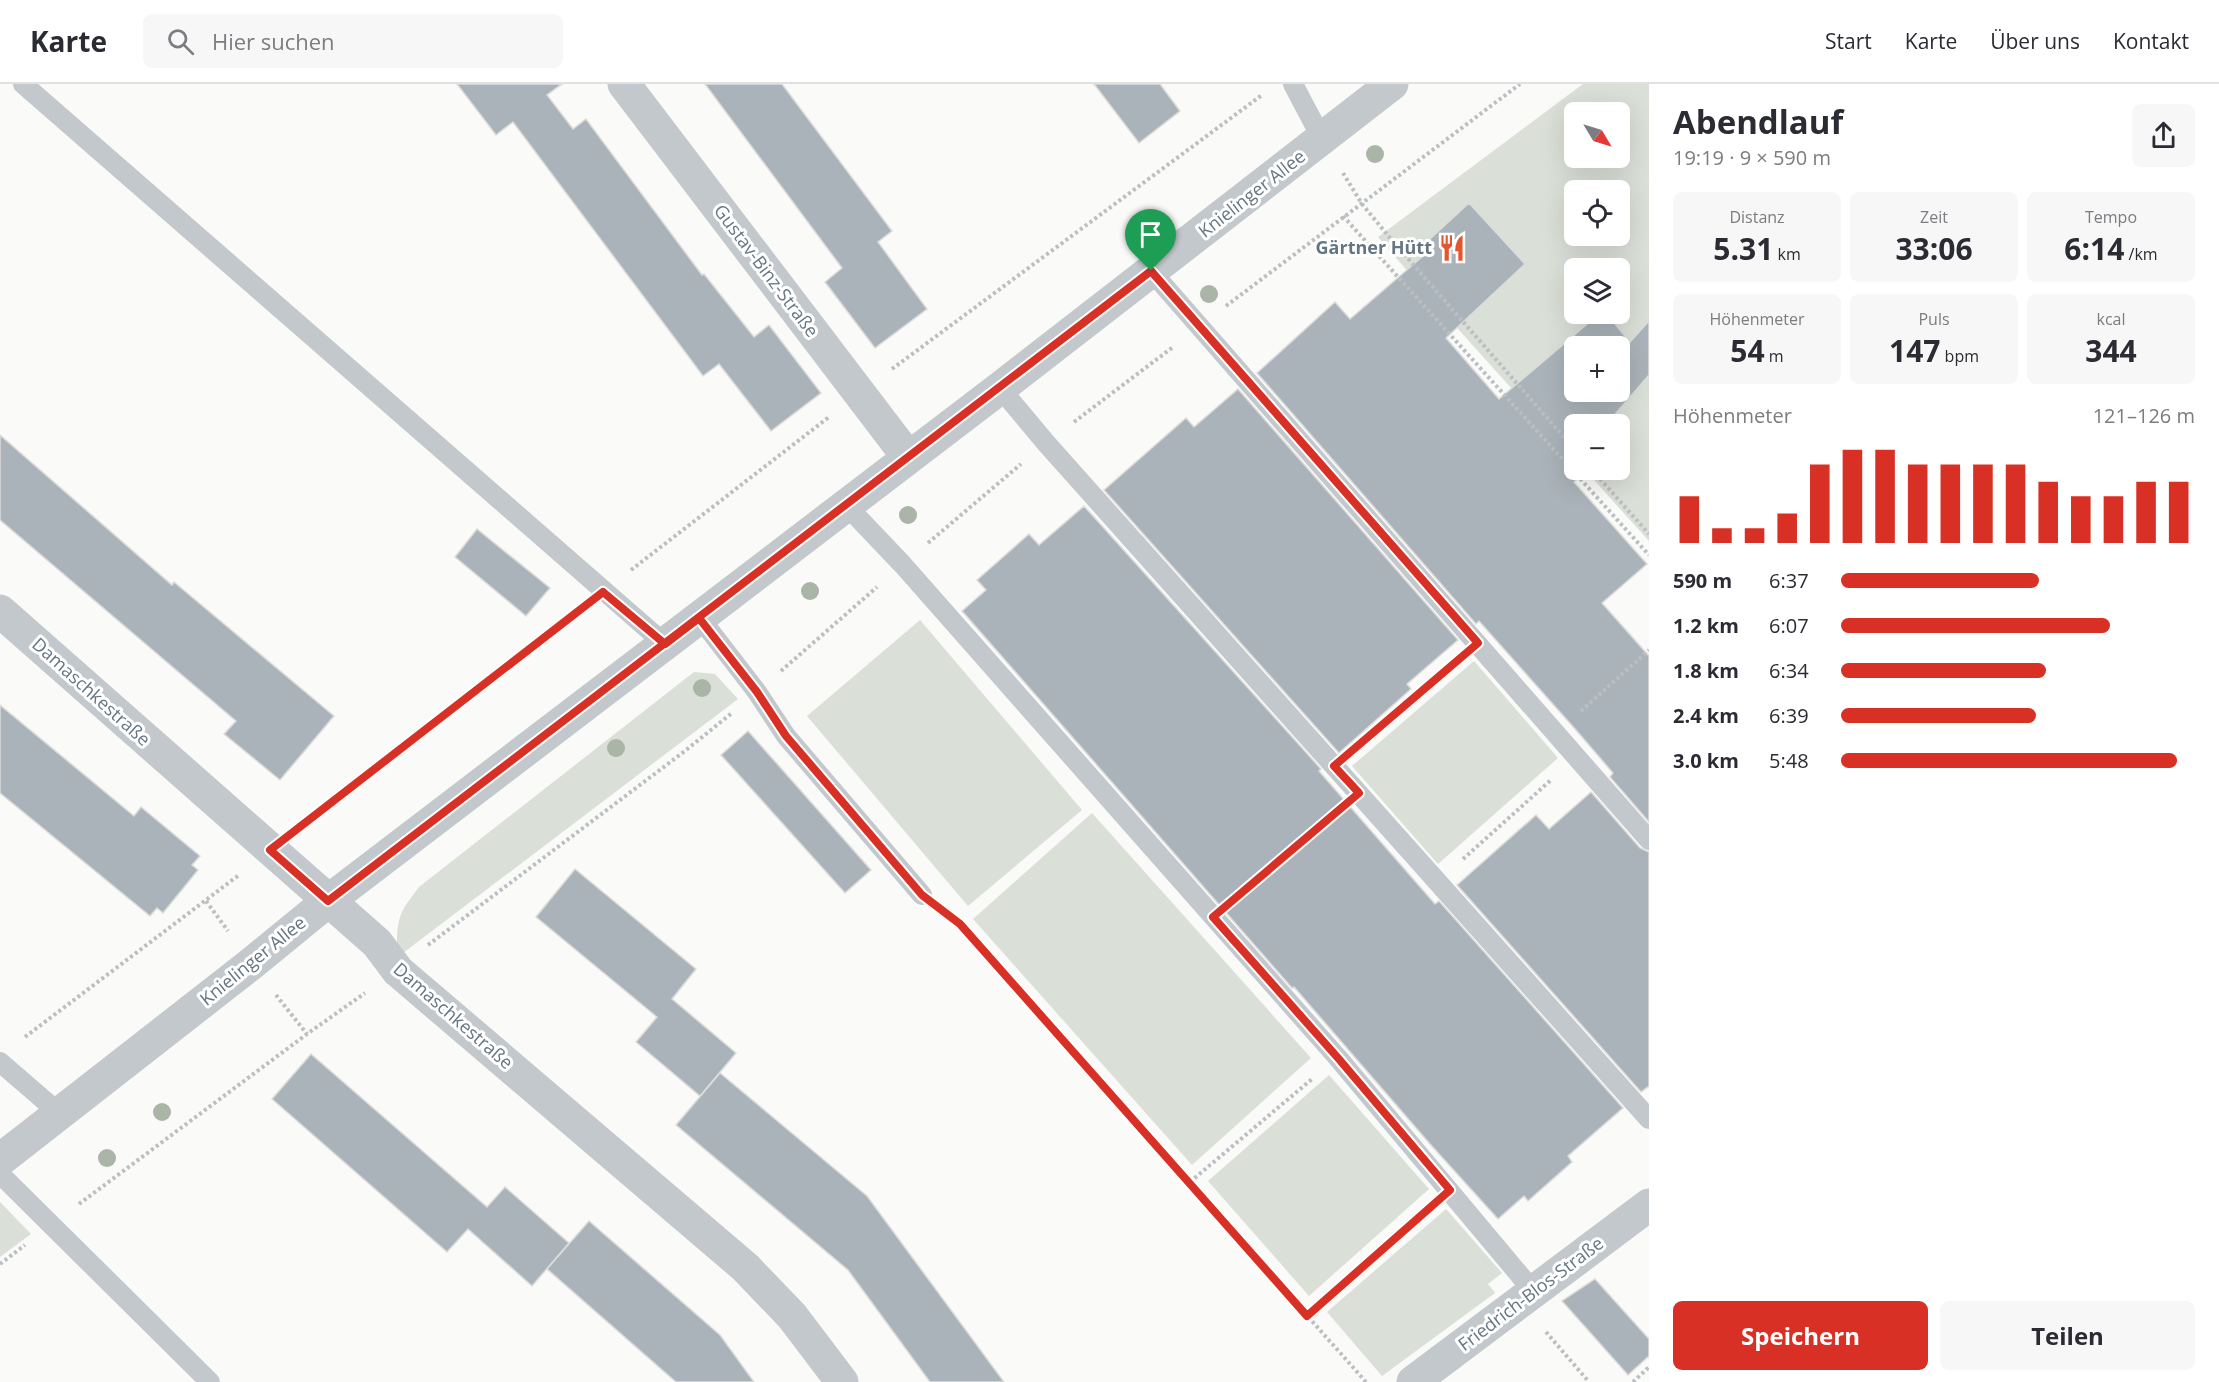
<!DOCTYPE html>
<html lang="de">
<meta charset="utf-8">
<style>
:root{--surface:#fff;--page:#f7f7f7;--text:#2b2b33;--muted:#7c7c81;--line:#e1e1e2;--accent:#d93025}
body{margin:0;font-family:"Open Sans",sans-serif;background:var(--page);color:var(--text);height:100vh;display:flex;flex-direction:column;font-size:22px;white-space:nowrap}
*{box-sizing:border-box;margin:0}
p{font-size:20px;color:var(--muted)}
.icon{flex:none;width:33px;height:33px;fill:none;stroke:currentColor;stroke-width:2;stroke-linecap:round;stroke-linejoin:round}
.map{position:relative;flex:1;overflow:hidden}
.side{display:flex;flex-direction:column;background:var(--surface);width:570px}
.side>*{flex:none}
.needle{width:39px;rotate:128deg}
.tools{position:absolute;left:1564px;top:18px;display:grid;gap:12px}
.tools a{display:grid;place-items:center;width:66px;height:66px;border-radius:9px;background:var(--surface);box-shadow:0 6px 24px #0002;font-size:30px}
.pin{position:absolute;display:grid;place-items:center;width:51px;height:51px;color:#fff;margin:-62px -26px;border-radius:50% 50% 50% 0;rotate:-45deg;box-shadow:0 0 6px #0007}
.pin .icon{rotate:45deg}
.round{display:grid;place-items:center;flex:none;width:63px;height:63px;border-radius:9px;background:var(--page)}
.summary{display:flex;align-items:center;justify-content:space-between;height:102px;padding:0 24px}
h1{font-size:33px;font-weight:700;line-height:45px}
.figures{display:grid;grid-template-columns:repeat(3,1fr);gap:9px;height:102px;padding:6px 24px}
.figures div{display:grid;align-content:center;border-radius:9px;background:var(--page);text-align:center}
.figures b{font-size:30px;font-weight:700}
.figures small{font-size:16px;font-weight:400}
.figures p{font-size:16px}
.chart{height:168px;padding:12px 24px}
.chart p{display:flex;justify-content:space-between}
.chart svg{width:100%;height:108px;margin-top:6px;stroke:var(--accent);stroke-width:6}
.button{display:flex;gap:12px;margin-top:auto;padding:12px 24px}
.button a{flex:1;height:69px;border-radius:9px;background:var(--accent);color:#fff;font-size:24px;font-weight:700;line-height:69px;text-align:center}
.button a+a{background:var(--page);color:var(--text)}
ul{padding:0 24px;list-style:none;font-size:20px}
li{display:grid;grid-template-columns:96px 72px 1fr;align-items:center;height:45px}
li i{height:15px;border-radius:8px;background:var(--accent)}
header{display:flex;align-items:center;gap:36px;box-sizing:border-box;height:84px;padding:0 30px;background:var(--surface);border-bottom:2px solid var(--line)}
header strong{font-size:28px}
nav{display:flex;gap:33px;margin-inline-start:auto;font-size:21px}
.search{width:420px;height:54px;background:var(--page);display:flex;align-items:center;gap:15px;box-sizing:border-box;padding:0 21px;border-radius:9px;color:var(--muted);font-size:22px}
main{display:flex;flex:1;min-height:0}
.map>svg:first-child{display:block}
.green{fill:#dadfd7;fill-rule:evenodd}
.building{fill:#aab3b9;stroke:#dcdcda;stroke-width:1.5;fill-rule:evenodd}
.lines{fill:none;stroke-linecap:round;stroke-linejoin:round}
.path{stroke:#bbbfc2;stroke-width:4;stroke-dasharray:3 3;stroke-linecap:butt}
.lane{stroke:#c3c8cc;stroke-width:20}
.street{stroke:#c3c8cc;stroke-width:33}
.tree{fill:#aab4a7}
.route-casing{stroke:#fff;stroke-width:12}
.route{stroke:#d93025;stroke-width:8}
.labels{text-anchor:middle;stroke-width:6;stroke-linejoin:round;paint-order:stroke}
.street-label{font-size:18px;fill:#657683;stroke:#fff}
.poi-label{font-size:18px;font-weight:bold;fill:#657683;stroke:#fff;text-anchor:end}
</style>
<header>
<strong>Karte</strong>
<div class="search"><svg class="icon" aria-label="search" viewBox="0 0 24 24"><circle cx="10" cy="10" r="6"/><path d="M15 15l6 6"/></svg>Hier suchen</div>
<nav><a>Start</a><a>Karte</a><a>Über uns</a><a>Kontakt</a></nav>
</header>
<main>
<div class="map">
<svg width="1649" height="1298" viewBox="0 0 1649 1298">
<rect width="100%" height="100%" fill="#fafaf8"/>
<!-- green -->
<g class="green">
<path d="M1583,0H1649V457L1585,386H1620V340H1575V375L1450,236L1378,153ZM1575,28H1620V74H1575ZM1575,106H1620V152H1575ZM1575,184H1620V230H1575ZM1575,262H1620V308H1575Z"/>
<polygon points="920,536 1082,726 968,822 807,632"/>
<polygon points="1474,577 1558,674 1438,780 1352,682"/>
<path d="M694,588L715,590L738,615L403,869L397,862C397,831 401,827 419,803Z"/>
<polygon points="1092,729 1311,974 1192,1081 973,835"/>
<polygon points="1329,991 1429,1105 1309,1212 1208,1097"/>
<polygon points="0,1118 31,1150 0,1173"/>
<polygon points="1446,1125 1502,1189 1488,1200 1495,1209 1382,1292 1327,1228"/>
</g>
<!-- building -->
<g class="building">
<polygon points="457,0 562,0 547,11 573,45 586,35 702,191 704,190 754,253 769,241 821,309 771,347 719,280 703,292 513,38 496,51"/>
<polygon points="705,0 782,0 892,147 878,158 927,225 875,264 825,198 842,184"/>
<polygon points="1094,0 1160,0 1180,27 1139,59"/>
<path d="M1469,119L1525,180L1446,254L1499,315L1599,230H1607L1630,258L1649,237V291L1611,335L1616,340H1575V386H1588L1574,398L1647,480L1602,519L1649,572V738L1610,693L1613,689L1576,646L1479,537L1476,540L1257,289L1335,218L1350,235L1423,172L1418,166ZM1575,262H1620V308H1575Z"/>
<polygon points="1238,305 1458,556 1407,600 1411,605 1339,669 1104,406 1186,334 1194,343"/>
<polygon points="0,351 172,501 174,498 334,632 280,696 224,650 236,637 0,436"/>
<polygon points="1084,422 1321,685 1319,687 1435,820 1439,817 1623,1024 1568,1072 1572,1078 1528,1117 1524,1112 1498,1135 1430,1060 1294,903 1292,904 962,527 986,506 977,496 1029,450 1039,461"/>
<polygon points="477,445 550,504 526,532 455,473"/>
<polygon points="0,621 134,732 141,723 200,772 192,781 198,786 163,829 157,824 150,832 0,709"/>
<polygon points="748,647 871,786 845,809 721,671"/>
<polygon points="1591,708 1640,764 1649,768 1649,1002 1641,1008 1457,801 1536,731 1549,745"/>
<polygon points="575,785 696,885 672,915 736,969 700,1012 636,958 657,933 536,833"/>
<polygon points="311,970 487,1123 505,1103 569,1159 532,1202 468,1145 447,1168 272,1015"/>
<polygon points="720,989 867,1112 1004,1298 930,1298 848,1186 676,1041"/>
<polygon points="589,1137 720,1251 754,1298 676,1298 547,1185"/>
<polygon points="1595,1195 1649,1255 1649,1272 1628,1291 1562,1217"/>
</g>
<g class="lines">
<!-- path -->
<g class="path">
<polyline points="1343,89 1362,120 1390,154 1575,366"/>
<polyline points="1343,132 1649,471"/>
<polyline points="1226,222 1520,0"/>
<polyline points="892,285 1262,11"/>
<polyline points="1074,338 1173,263"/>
<polyline points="1592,386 1649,450"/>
<polyline points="928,459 1021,380"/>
<polyline points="631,486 829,333"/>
<polyline points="781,587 877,503"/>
<polyline points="1581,627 1649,566"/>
<polyline points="1360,660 1452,581"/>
<polyline points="304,740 577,528"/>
<polyline points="1463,775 1551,696"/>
<polyline points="1238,812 1333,731"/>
<polyline points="206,817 228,847"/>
<polyline points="948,831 960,840 1366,1298"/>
<polyline points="428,861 681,670 732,629"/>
<polyline points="276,911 307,950"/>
<polyline points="25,953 239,791"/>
<polyline points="1190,1098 1312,995"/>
<polyline points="79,1120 307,950 365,909"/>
<polyline points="0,1180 25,1161"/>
<polyline points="1307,1232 1424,1129"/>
<polyline points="1546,1248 1589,1298"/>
<polyline points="1633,1298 1649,1283"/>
</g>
<!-- lane -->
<g class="lane">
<polyline points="23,0 665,560"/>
<polyline points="1293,0 1322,55"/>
<polyline points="1151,187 1649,756"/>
<polyline points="1000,304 1046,359 1649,1035"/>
<polyline points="846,421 903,481 1338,974 1534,1208"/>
<polyline points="700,534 757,608 786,652 922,811"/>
<polyline points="0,978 59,1029"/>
<polyline points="0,1090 210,1298"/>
</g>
<!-- street -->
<g class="street">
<polyline points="624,0 908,373"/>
<polyline points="0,527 377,859 398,887 745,1183 792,1232 842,1298"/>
<polyline points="0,1076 251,880 328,817 1000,304 1392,0"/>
<polyline points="1413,1298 1649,1121"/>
</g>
</g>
<!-- trees -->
<g class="tree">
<circle cx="1375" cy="70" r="9"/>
<circle cx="1209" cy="210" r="9"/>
<circle cx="908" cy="431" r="9"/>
<circle cx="810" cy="507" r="9"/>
<circle cx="702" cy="604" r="9"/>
<circle cx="616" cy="664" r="9"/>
<circle cx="162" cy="1028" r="9"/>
<circle cx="107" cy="1074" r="9"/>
</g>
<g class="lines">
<defs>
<polyline id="route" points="1151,187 328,817 270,766 603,508 665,560 699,534 757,608 786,652 922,811 960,840 1307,1232 1450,1106 1338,974 1213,833 1359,709 1334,682 1478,559 1151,187"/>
</defs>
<!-- route casing -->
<use href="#route" class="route-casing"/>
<!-- route -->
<use href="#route" class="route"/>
</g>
<!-- icons -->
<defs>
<symbol id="restaurant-bare" viewBox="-9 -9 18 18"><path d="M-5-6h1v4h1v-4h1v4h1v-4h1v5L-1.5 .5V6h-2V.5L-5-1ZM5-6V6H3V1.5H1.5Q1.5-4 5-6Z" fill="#e4572e" stroke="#fff" stroke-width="2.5" paint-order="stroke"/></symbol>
</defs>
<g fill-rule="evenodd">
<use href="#restaurant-bare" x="1433" y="145" width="38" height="38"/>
</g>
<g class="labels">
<!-- street labels -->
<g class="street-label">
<text transform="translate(1252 110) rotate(-38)" y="6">Knielinger Allee</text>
<text transform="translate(766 187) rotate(53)" y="6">Gustav-Binz-Straße</text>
<text transform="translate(91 608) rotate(42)" y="6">Damaschkestraße</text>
<text transform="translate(253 877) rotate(-39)" y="6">Knielinger Allee</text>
<text transform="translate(453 932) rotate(41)" y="6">Damaschkestraße</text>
<text transform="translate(1531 1210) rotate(-37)" y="6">Friedrich-Blos-Straße</text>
</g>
<!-- poi labels -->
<g class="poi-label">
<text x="1432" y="170">Gärtner Hütt</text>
</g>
</g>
</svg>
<div class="tools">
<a><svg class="needle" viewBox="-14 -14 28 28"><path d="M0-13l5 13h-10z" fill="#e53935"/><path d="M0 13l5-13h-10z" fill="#7c7c81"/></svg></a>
<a><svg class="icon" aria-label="locate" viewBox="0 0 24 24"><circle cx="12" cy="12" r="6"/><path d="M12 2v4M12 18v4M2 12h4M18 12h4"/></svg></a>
<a><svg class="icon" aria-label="layers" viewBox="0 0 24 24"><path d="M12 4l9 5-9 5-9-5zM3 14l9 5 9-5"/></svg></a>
<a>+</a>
<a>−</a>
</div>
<div class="pin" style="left:1151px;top:187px;background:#1e9e55"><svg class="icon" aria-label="arrive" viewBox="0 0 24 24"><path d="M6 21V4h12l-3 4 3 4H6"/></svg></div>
</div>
<section class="side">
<div class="summary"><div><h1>Abendlauf</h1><p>19:19 · 9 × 590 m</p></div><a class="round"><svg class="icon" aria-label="share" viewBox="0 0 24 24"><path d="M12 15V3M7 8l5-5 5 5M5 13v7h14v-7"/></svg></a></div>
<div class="figures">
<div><p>Distanz</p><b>5.31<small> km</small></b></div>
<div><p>Zeit</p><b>33:06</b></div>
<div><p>Tempo</p><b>6:14<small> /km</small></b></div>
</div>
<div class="figures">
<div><p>Höhenmeter</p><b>54<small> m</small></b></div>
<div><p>Puls</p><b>147<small> bpm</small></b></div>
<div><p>kcal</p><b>344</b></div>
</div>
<div class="chart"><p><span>Höhenmeter</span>121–126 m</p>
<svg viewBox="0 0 160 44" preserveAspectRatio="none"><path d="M5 44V25M15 44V38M25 44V38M35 44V32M45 44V12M55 44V6M65 44V6M75 44V12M85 44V12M95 44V12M105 44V12M115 44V19M125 44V25M135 44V25M145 44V19M155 44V19"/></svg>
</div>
<ul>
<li><b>590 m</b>6:37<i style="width:56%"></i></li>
<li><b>1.2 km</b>6:07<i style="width:76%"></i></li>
<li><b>1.8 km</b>6:34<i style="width:58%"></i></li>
<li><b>2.4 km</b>6:39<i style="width:55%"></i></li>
<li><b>3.0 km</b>5:48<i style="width:95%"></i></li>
</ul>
<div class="button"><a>Speichern</a><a>Teilen</a></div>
</section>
</main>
